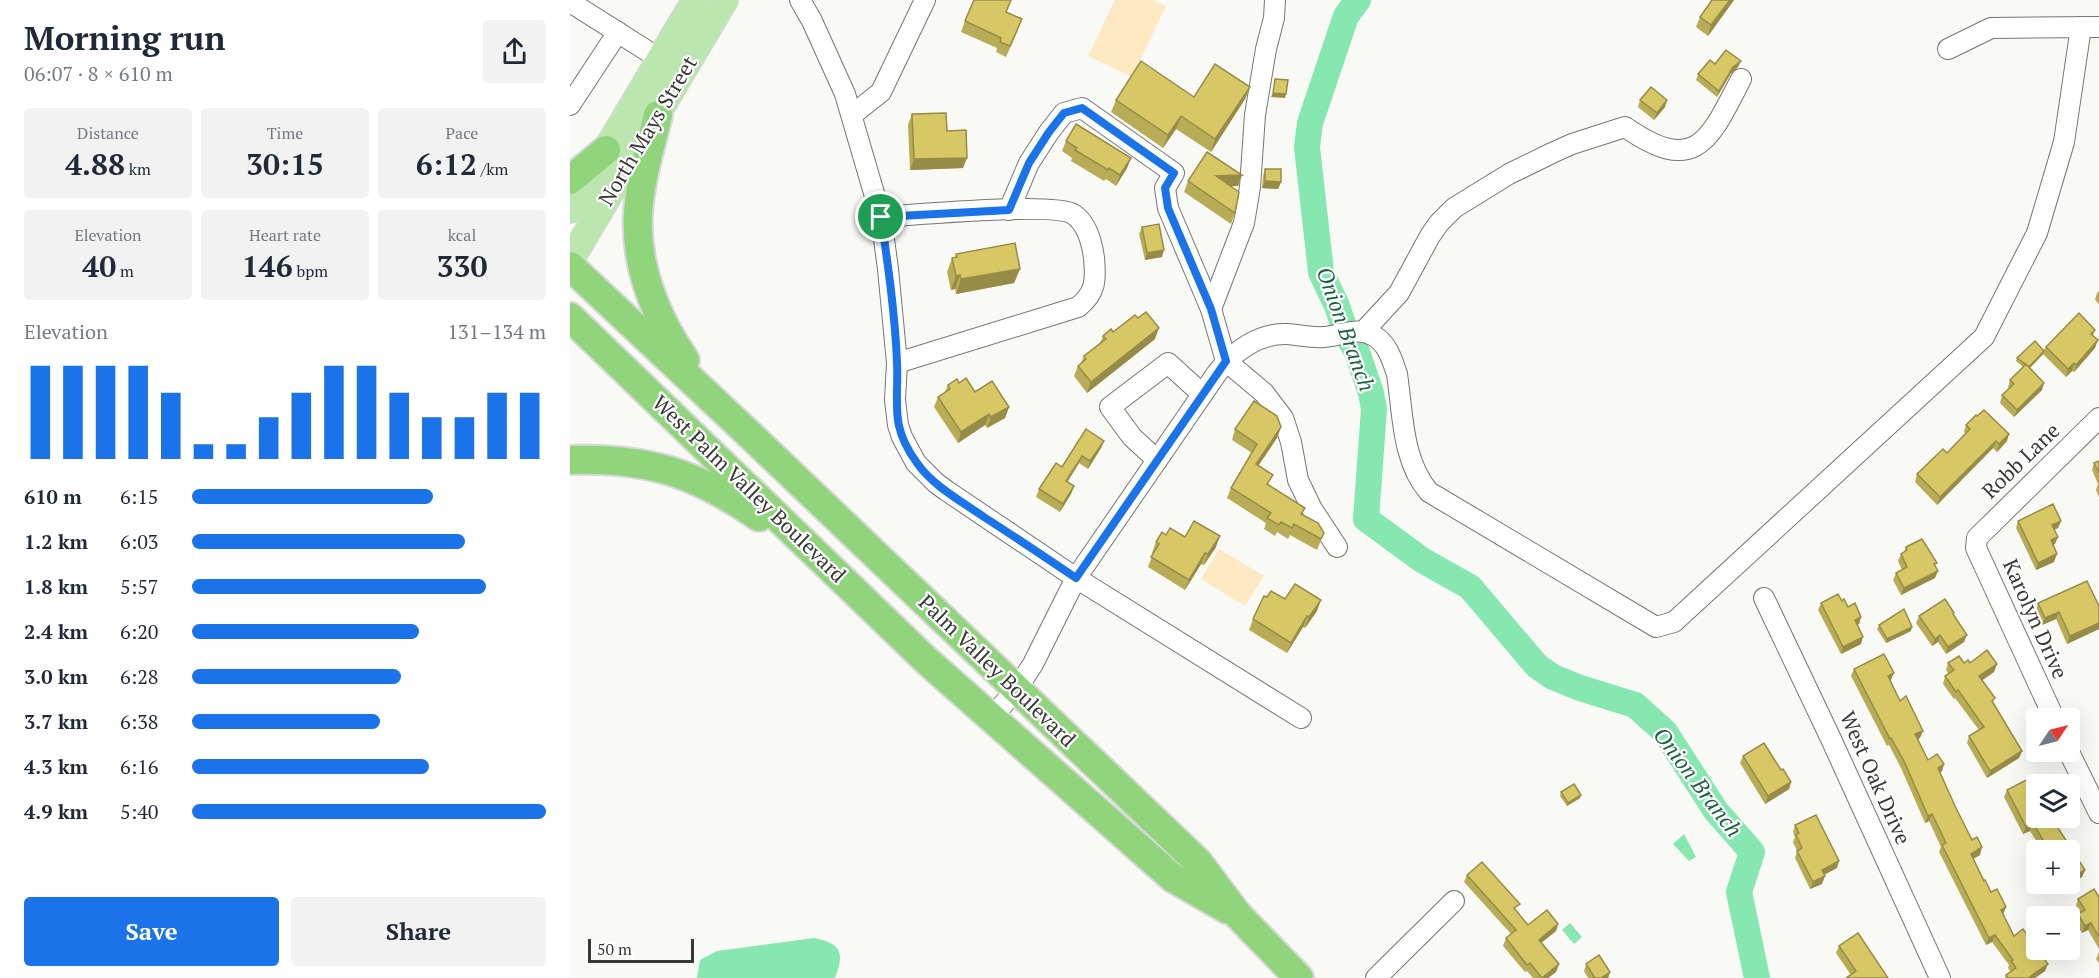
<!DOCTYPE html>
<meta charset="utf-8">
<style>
:root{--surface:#fff;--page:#f2f2f3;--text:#1f2937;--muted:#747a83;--accent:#1a73e8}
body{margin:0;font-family:"PT Serif",serif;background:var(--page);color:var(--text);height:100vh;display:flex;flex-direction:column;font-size:22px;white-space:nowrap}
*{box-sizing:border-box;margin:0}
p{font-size:20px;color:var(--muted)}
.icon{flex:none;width:33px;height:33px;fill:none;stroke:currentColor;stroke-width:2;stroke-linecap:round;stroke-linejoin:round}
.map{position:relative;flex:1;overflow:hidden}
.drawer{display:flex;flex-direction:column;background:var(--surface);width:570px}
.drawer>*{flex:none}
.needle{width:39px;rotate:55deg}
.buttons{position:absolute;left:1456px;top:708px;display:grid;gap:12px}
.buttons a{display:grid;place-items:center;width:54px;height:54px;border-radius:6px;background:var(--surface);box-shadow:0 6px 24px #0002;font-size:30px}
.scale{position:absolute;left:18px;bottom:15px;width:106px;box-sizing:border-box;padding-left:6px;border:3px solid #383937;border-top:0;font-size:16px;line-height:21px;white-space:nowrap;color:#383937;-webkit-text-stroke:4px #fff;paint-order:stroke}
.pin{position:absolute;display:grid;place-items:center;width:51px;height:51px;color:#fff;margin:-26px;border:3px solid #fff;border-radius:50%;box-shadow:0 2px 6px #0007}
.round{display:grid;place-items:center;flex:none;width:63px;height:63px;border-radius:6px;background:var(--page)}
.overview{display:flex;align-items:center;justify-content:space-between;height:102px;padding:0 24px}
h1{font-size:33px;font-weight:600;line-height:45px}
.metrics{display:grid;grid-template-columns:repeat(3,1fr);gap:9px;height:102px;padding:6px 24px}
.metrics div{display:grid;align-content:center;border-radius:6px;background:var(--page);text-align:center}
.metrics b{font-size:30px;font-weight:600}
.metrics small{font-size:16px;font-weight:400}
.metrics p{font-size:16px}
.chart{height:168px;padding:12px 24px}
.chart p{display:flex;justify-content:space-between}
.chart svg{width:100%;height:108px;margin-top:6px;stroke:var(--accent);stroke-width:6}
.primary-button{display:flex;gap:12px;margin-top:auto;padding:12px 24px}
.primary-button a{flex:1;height:69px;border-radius:6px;background:var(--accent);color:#fff;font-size:24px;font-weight:600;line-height:69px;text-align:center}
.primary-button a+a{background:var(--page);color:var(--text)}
ul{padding:0 24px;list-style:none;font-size:20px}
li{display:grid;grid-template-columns:96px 72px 1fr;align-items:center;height:45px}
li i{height:15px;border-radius:8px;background:var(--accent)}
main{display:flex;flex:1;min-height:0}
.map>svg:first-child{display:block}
.green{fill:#ffe9c3}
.water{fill:#86e8b0}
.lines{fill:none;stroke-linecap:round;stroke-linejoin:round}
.river{stroke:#86e8b0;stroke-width:26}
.minor-casing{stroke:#757672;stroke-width:22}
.major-casing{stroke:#d7d7d7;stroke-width:28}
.highway-casing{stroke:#d7d7d7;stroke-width:32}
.minor{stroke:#fff;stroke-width:20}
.major{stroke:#bce6b0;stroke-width:26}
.highway{stroke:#90d57b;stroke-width:28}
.wall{fill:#b9ac57}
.shaded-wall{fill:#968c47}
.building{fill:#d7c865;stroke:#968c47;stroke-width:1.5}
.route-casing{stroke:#fff;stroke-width:12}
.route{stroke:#1a73e8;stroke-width:8}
.labels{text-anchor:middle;stroke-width:4.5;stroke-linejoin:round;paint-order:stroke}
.street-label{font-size:21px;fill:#383937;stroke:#fff}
.water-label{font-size:22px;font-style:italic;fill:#1b6340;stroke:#fff}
</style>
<main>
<section class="drawer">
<div class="overview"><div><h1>Morning run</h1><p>06:07 · 8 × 610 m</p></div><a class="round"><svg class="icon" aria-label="share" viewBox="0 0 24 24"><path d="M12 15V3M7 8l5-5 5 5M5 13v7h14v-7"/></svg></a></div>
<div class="metrics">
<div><p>Distance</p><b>4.88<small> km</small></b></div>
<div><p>Time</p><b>30:15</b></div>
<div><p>Pace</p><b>6:12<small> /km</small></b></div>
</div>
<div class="metrics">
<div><p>Elevation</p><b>40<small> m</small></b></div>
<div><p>Heart rate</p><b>146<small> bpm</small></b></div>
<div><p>kcal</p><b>330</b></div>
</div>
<div class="chart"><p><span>Elevation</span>131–134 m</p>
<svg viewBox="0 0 160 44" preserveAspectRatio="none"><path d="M5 44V6M15 44V6M25 44V6M35 44V6M45 44V17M55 44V38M65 44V38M75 44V27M85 44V17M95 44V6M105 44V6M115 44V17M125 44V27M135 44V27M145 44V17M155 44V17"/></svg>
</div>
<ul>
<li><b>610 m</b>6:15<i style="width:68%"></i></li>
<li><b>1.2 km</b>6:03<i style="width:77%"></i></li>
<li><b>1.8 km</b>5:57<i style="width:83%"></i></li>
<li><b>2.4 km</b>6:20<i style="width:64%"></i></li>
<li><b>3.0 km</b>6:28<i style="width:59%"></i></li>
<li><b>3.7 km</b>6:38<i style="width:53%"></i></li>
<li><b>4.3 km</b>6:16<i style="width:67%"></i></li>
<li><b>4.9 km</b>5:40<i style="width:100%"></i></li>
</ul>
<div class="primary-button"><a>Save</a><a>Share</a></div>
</section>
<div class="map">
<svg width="1529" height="978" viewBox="0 0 1529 978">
<rect width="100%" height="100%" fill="#f9faf6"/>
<!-- green -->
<g class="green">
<polygon points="545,0 583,0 596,6 562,77 518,56"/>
<polygon points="649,549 694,576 675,606 631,579"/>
</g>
<!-- water -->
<g class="water">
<polygon points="1114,834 1126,857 1119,861 1103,844"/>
<polygon points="1000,923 1012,937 1004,944 992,930"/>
<path d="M244,938C271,943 275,953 265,978H127L130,960L147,951Z"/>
</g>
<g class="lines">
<!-- river -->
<polyline class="river" points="788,0 776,16 740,123 737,147 751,272 767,306 776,333 787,352 801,393 804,409 796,519 852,560 900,587 967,666 983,677 1010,688 1065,705 1095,732 1146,811 1182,852 1169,892 1187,978"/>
<defs>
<g id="minor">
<polyline points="230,0 242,21 275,94 311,217 318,269 327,363 325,400 328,425 332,437 346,463 366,483 377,491 506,578 731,718"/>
<polyline points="0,2 90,59"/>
<polyline points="1378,49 1421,28 1529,27"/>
<polyline points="0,105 48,32"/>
<polyline points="282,115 311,92 355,0"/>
<polyline points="439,210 459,163 479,132 494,113 512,108 604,173 595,188 598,208 641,309 656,361 694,393 713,418 721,442 728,480 742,509 767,547"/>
<path d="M311,217C343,215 483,202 503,214C517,223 522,243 524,258C526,280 526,293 508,307L327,363"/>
<polyline points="641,309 674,223 680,187 685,115 696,49 704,18 705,0"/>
<path d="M793,332L829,293L860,236L869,223L884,208L939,174L982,153L1002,144L1055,127C1126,176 1139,141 1171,79"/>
<polyline points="587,460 562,437 540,407 598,363 632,394"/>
<polyline points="1194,598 1261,739 1370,978"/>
<path d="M421,718L446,690L463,664L506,578L647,373C664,351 689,333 717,334C730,335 742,338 754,337C771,336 788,326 804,336C818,344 822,360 827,374C833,414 832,461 859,492L1086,627L1104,622L1414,337L1467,233L1494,142L1511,27"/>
<polyline points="1484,718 1406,548 1407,538 1529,418"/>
<polyline points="1499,752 1529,813"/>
<polyline points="806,978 884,901"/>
</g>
<g id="major">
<polyline points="0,210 125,0"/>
<polyline points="0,261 155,0"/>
</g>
<g id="highway">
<path d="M88,115C80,148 70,180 68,214C65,266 86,318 115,360"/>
<polyline points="0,180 36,150"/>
<polyline points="0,266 179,434 628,862 667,914 729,978"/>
<polyline points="0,317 357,661 603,878 657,909"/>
<path d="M0,460C77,457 126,473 189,517"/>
</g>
</defs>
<!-- minor casing -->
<use href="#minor" class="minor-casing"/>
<!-- major casing -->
<use href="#major" class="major-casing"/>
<!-- highway casing -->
<use href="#highway" class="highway-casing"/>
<!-- minor -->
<use href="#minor" class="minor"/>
<!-- major -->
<use href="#major" class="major"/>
<!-- highway -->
<use href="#highway" class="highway"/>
</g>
<!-- wall -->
<g class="wall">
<polygon points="1142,0 1164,0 1138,36 1126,27 1130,17"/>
<polygon points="437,12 448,30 436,57 426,52 427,48 391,32 395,21"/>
<polygon points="1145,64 1168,67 1161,73 1147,97 1126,80 1128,74"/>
<polygon points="680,87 675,99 641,152 606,129 593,148 541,112 546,100 624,97"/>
<polygon points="1070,100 1095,107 1084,120 1068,107"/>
<polygon points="342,114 377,131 393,168 340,170 338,125"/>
<polygon points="496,141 561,158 557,168 546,186 536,179 534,181 501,161 502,158 492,151"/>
<polygon points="695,169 711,182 708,189 692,188 693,176"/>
<polygon points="672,175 668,186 662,186 665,213 661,224 614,192 618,181"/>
<polygon points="572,227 592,257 575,260 569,234"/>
<polygon points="386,254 450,269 444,283 386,294 385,289 381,290 377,272 382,258 385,258"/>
<polygon points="1529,291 1529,304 1525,300 1527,293"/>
<polygon points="1525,330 1523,336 1525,348 1504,372 1502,371 1496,377 1473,354 1460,368 1472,390 1444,417 1430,403 1432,395 1439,388 1438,387 1440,380 1453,367 1446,361 1447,358 1474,350 1476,347"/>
<polygon points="543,332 585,339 517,393 504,376 508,366 511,363 514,356 530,343 533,336"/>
<polygon points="389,383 405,392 439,407 435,418 417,428 415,425 388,443 364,407 368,397 375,392 378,385"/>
<polygon points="1396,425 1437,441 1427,452 1423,448 1367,505 1345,482 1347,474 1377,453 1396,434 1394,432"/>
<polygon points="711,427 707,438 688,466 699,485 754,533 747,550 720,535 718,539 707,532 705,536 694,529 696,523 657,498 661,488 682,453 662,440 665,429"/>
<polygon points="534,441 531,448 518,469 509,463 497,482 504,486 501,494 490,512 466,497 469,489 492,467"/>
<polygon points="1529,461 1529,497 1526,490 1528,484 1522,470 1524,463"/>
<polygon points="1448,521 1491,521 1488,528 1484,530 1485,544 1483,545 1484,562 1466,570 1446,528"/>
<polygon points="596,535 615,537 646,547 634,565 631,564 615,590 578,567 583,554 582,553 586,542"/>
<polygon points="1336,547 1366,567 1365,578 1331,595 1323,580 1326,573 1332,570 1328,561 1331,554 1334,552"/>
<polygon points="697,597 715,599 747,611 735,628 733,627 717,653 679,630 683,619"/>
<polygon points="1272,601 1291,617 1289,624 1287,625 1291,644 1271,654 1248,610 1251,603"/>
<polygon points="1468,603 1529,606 1529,629 1497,644 1486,619 1472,625 1466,611"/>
<polygon points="1384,615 1394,642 1376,654 1368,642 1362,646 1346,623 1349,616"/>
<polygon points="1309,625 1341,631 1316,643 1307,629"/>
<polygon points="1378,663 1400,663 1427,664 1424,672 1412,680 1423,704 1452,751 1449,758 1417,778 1397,743 1399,736 1409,730 1385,698 1384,699 1373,684 1375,676 1379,674 1376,670"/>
<polygon points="1284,669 1321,680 1320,681 1330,701 1350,738 1348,739 1358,760 1374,764 1372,771 1370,772 1385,806 1410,855 1403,859 1414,881 1421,892 1436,907 1433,915 1444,936 1475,971 1465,978 1435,978 1436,975 1441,972 1438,968 1439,965 1422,942 1416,945 1369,852 1371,847 1359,821 1355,823 1331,768 1319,745 1317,746 1281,676"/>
<polygon points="1173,756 1211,770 1221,782 1219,789 1195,804 1170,763"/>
<polygon points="1437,790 1488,828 1515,870 1512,877 1495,888 1493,884 1500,884 1500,850 1472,850 1460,831 1453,834 1434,797"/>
<polygon points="991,792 1010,798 997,806 990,796"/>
<polygon points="1225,825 1267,868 1254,875 1252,884 1240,889 1225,858 1227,851 1223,842 1225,837 1223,832"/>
<polygon points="897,875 947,911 958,925 988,924 986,931 971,943 989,964 986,972 978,978 963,978 957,971 955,972 933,946 936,938 941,934 894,882"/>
<polygon points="1529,897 1529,949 1518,930 1512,933 1505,922 1508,914 1510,913 1506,906 1508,899"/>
<polygon points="1269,946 1318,978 1281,975 1266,953"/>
<polygon points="1529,952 1529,963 1526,959"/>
<polygon points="1016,964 1040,972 1038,978 1018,978 1014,971"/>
</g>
<!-- shaded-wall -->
<g class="shaded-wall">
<polygon points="1160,0 1164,0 1138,36 1141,25"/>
<polygon points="1171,61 1168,67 1161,73 1147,97 1149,91 1163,67"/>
<polygon points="680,87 675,99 641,152 645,139"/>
<polygon points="703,93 716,94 715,98 701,97"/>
<polygon points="1097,100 1095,107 1084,120 1087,113"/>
<polygon points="611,116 606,129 593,148 598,135"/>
<polygon points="397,158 393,168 340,170 344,159"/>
<polygon points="561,158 557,168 546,186 550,175"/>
<polygon points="672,175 668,186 642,187 646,176"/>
<polygon points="695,181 711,182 708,189 692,188"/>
<polygon points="594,250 592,257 575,260 577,253"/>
<polygon points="450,269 444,283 386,294 391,279"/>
<polygon points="390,275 385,289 381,290 386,276"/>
<polygon points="589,328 585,339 517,393 521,382"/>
<polygon points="1528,340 1525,348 1504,372 1506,365"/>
<polygon points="1474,351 1473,354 1457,371 1458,367"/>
<polygon points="1504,363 1502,371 1496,377 1498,369"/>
<polygon points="1474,383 1472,390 1444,417 1447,410"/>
<polygon points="439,407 435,418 417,428 421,417"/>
<polygon points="419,414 415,425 388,443 391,432"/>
<polygon points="711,427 707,438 682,475 686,464"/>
<polygon points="1439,434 1437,441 1427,452 1429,444"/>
<polygon points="534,441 531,448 518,469 520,461"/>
<polygon points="1426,441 1423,448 1367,505 1370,497"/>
<polygon points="512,456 509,463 493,489 496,481"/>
<polygon points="504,486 501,494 490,512 493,504"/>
<polygon points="1491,521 1488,528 1479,532 1482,525"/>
<polygon points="650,536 646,547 634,565 638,554"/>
<polygon points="1488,537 1485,544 1478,548 1481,540"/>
<polygon points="635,553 631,564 615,590 619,580"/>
<polygon points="1487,554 1484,562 1466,570 1468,563"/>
<polygon points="1368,571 1365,578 1331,595 1334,588"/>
<polygon points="751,600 747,611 735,628 739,617"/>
<polygon points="1489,612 1486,619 1472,625 1475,618"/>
<polygon points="737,616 733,627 717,653 721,643"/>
<polygon points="1291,617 1289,624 1282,627 1285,620"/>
<polygon points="1529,623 1529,629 1497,644 1500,636"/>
<polygon points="1342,627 1341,631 1316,643 1317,639"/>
<polygon points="1370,635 1368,642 1362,646 1365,639"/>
<polygon points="1397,635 1394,642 1376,654 1378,647"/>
<polygon points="1293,637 1291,644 1271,654 1273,647"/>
<polygon points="1427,664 1424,672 1407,684 1409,676"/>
<polygon points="1324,673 1321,680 1315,683 1318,676"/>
<polygon points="1353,731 1350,738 1343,741 1345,734"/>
<polygon points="1452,751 1449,758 1417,778 1420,771"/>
<polygon points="1374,764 1372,771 1366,775 1368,768"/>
<polygon points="1221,782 1219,789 1195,804 1198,796"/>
<polygon points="1011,795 1010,798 997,806 998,803"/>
<polygon points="1362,814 1359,821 1355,823 1358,816"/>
<polygon points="1463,823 1460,831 1453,834 1456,827"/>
<polygon points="1412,847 1410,855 1399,861 1401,854"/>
<polygon points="1269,861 1267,868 1249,877 1252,870"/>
<polygon points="1515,870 1512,877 1495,888 1497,884 1500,884 1500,879"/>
<polygon points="1255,876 1252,884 1240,889 1243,882"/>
<polygon points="1436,907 1433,914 1428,917 1431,910"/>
<polygon points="1521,923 1518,930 1512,933 1515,926"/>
<polygon points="988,924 986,931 966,947 969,940"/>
<polygon points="1425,935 1422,942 1416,945 1419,938"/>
<polygon points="989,964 986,972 978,978 972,978"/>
<polygon points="1478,964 1475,971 1465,978 1458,978"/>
<polygon points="1040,972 1038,978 1031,978"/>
</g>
<!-- building -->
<g class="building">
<polygon points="404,0 441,0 436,12 452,19 440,46 430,42 431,38 395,21"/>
<polygon points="1142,0 1160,0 1141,25 1130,17"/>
<polygon points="1156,50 1171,61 1163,67 1149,91 1128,74 1140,60 1145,64"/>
<polygon points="571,61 624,97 645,64 680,87 645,139 611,116 598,135 546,100"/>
<polygon points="705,79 718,80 716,94 703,93"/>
<polygon points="1081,87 1097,100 1087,113 1070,100"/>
<polygon points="376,113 377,131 396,130 397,158 344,159 342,114"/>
<polygon points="506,124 561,158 550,175 539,168 538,170 505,150 507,148 496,141"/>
<polygon points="637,152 672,175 646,176 669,192 665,213 618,181"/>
<polygon points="695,169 711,169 711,182 695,181"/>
<polygon points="589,224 594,250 577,253 572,227"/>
<polygon points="445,243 450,269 391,279 390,275 386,276 382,258 387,257 386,254"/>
<polygon points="576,312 589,328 521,382 508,366 516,359 514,356 536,339 533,336 541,329 543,332 565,315 568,318"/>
<polygon points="1509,313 1525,330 1521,334 1528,340 1506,365 1504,363 1498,369 1476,347"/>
<polygon points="1465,341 1474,351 1459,367 1447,358"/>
<polygon points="1456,364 1474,383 1447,410 1432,395 1444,384 1440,380"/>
<polygon points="396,378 405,392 422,381 439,407 421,417 419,414 391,432 368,397 380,389 378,385 387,379 389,383"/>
<polygon points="684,401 707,416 711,427 686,464 703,475 697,484 735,508 731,514 748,523 754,533 751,539 724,524 722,528 711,522 709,525 697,518 701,513 661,488 687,444 665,429"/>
<polygon points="1414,410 1439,434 1429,444 1426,441 1370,497 1347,474 1373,449 1377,453 1400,429 1396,425 1406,415 1407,416"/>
<polygon points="516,429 534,441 520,461 512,456 496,481 504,486 493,504 469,489 486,463 492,467"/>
<polygon points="1529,461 1529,473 1524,463"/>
<polygon points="1483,504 1491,521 1482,525 1488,537 1481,540 1487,554 1468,563 1448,521"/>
<polygon points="624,521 650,536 638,554 635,553 619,580 581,557 589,544 586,542 592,532 596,535 600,528 615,537"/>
<polygon points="1352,539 1367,563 1364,564 1368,571 1334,588 1326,573 1337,567 1331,554 1337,550 1336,547"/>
<polygon points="1517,581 1529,606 1529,623 1500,636 1489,612 1475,618 1468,603"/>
<polygon points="725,584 751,600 739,617 737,616 721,643 683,619 694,596 697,597 701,591 715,599"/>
<polygon points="1268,594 1272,601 1274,599 1278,607 1285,603 1291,617 1285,620 1293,637 1273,647 1251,603"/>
<polygon points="1375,599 1384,613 1383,614 1397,635 1378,647 1370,635 1365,639 1349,616"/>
<polygon points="1334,609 1342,627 1317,639 1309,625"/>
<polygon points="1417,650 1427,664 1409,676 1425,698 1422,701 1452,751 1420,771 1399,736 1414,727 1388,690 1386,692 1375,676 1384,670 1378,663 1389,656 1394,663 1398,660 1400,663"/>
<polygon points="1314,654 1324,673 1318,676 1330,701 1336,696 1353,731 1345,734 1358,760 1367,754 1374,764 1368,768 1385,806 1402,840 1407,837 1412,847 1401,854 1414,881 1415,880 1421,892 1427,889 1436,907 1431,910 1444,936 1453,929 1478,964 1458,978 1438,978 1436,975 1446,968 1441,961 1443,960 1425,935 1419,938 1372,845 1376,843 1362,814 1358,816 1334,761 1321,738 1320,739 1284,669"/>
<polygon points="1194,743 1211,770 1213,769 1221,782 1198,796 1173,756"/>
<polygon points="1462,777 1467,787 1467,818 1483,818 1488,828 1515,870 1500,879 1500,850 1472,850 1477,847 1463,823 1456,827 1437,790"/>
<polygon points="1004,784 1011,795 998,803 991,792"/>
<polygon points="1246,815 1269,861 1252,870 1255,876 1243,882 1227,851 1232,848 1226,835 1229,833 1225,825"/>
<polygon points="912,862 950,904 944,908 958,925 977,910 988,924 969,940 989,964 972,978 960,963 957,965 936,938 946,930 897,875"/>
<polygon points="1524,889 1529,897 1529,937 1521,923 1515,926 1508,914 1515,910 1508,899"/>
<polygon points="1288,933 1318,978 1276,978 1286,971 1269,946"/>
<polygon points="1029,955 1040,972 1031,978 1025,978 1016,964"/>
</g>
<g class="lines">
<defs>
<path id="route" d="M512,108L604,173L595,188L598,208L641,309L656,361L506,578C475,557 445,537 414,517C391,501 363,486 347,463C319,425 329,404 327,362C325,314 318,265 311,217L439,210L459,163L479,132L494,113Z"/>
</defs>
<!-- route casing -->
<use href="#route" class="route-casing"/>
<!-- route -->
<use href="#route" class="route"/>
</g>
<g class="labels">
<!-- street labels -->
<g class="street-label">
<text transform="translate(78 131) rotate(-59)" y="7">North Mays Street</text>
<text transform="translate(1451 461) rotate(-44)" y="7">Robb Lane</text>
<text transform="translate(179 489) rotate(44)" y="7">West Palm Valley Boulevard</text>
<text transform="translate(1465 619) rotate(66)" y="7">Karolyn Drive</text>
<text transform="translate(427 671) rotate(44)" y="7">Palm Valley Boulevard</text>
<text transform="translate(1305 778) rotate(66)" y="7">West Oak Drive</text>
</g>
<!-- water labels -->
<g class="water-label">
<text transform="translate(776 329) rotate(70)" y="8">Onion Branch</text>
<text transform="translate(1128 782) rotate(53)" y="8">Onion Branch</text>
</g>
</g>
</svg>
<div class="buttons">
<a><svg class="needle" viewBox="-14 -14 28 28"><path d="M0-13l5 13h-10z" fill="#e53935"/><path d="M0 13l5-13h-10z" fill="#747a83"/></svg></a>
<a><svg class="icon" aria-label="layers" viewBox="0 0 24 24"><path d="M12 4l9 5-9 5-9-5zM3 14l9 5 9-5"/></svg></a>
<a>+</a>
<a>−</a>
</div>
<div class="scale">50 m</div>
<div class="pin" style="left:311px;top:217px;background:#1e9e55"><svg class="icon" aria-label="arrive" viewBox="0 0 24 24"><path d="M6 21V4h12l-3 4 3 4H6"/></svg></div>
</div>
</main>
